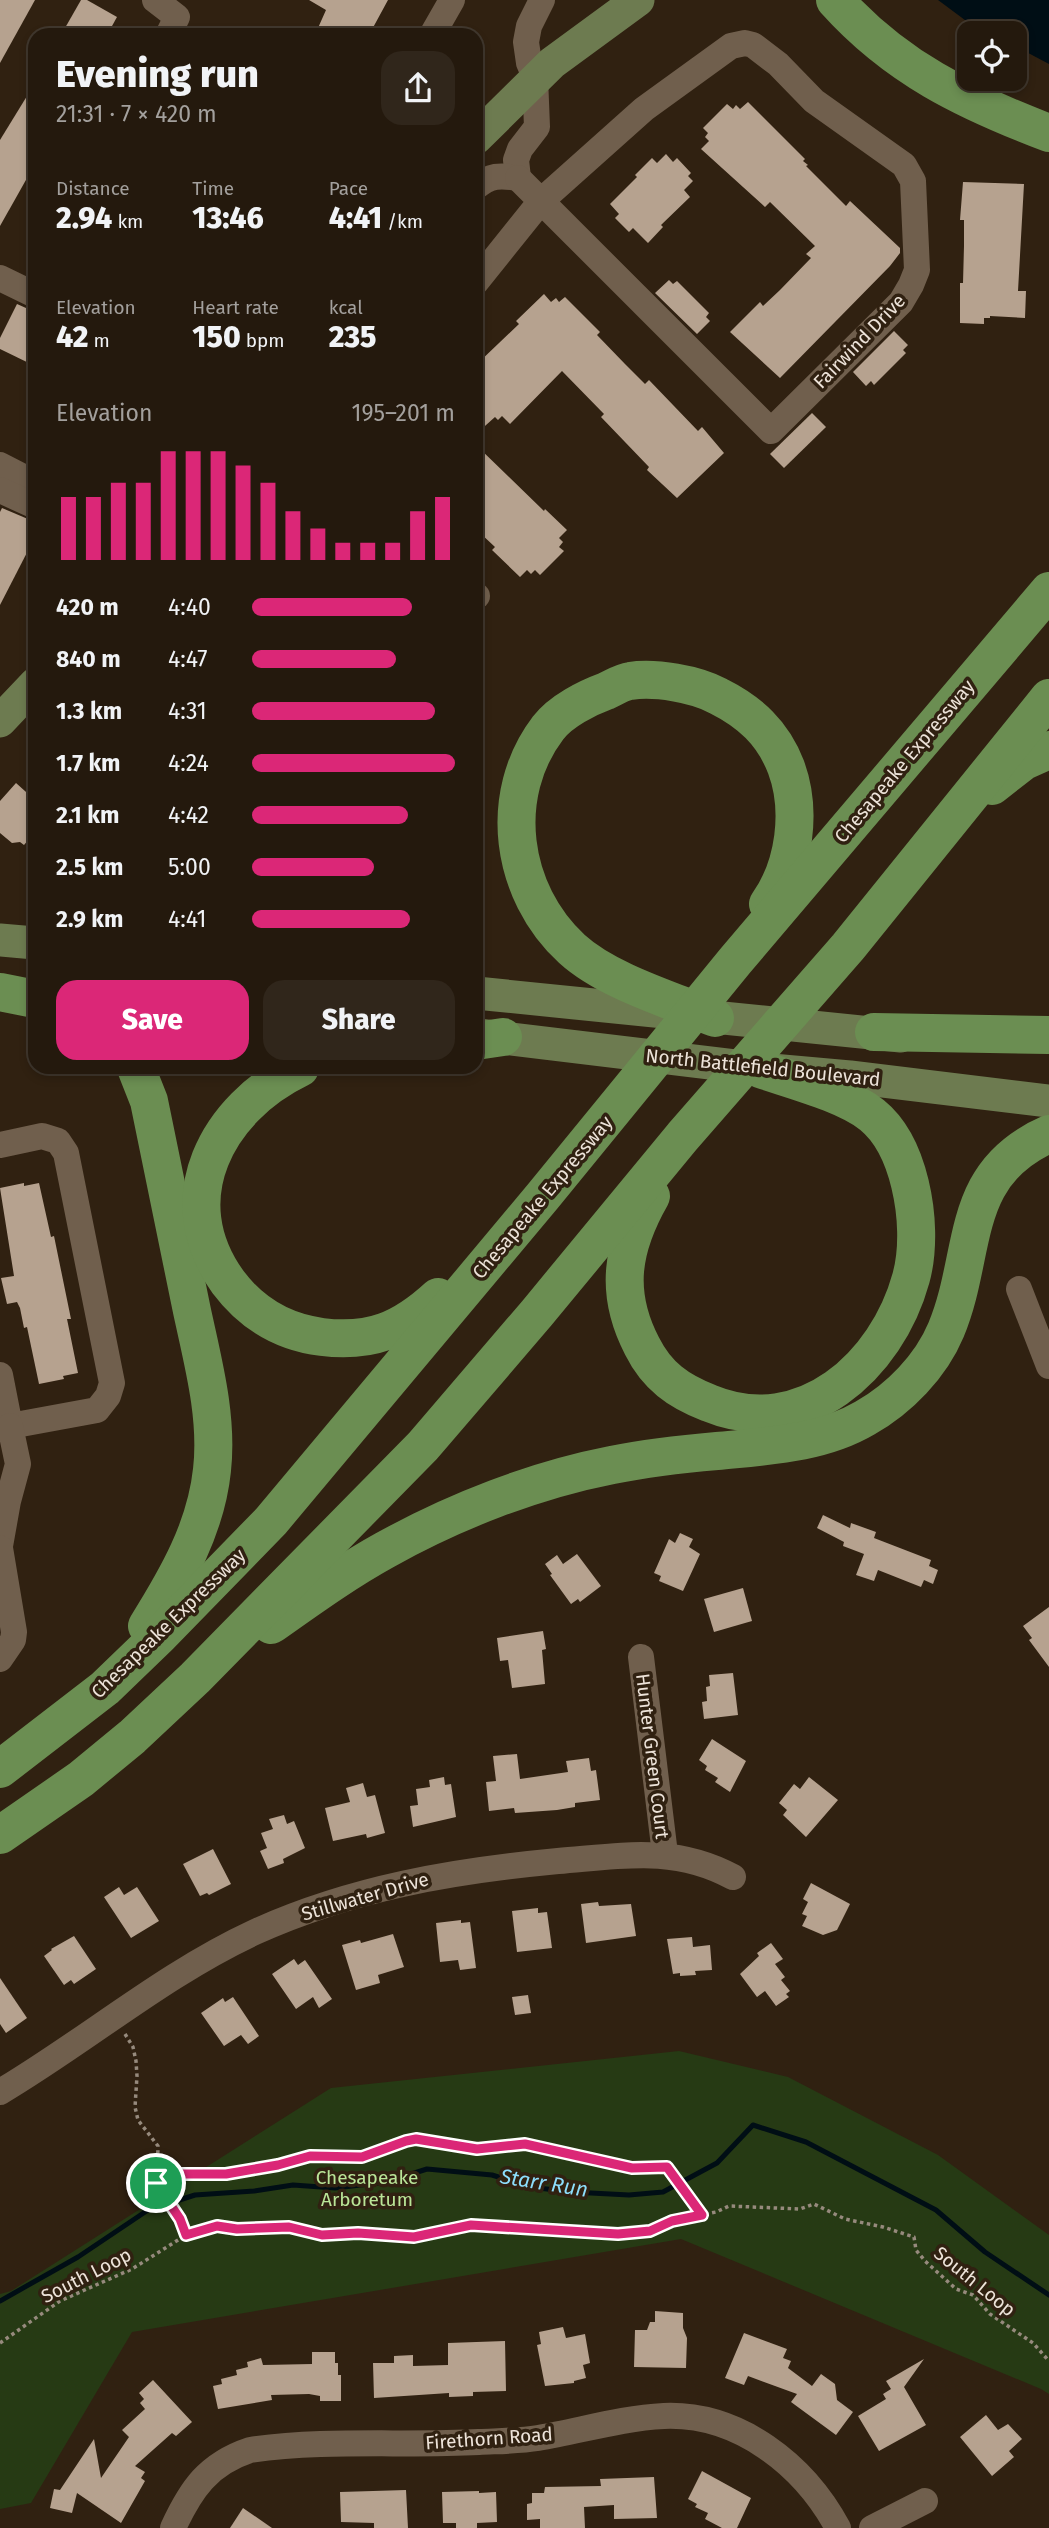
<!DOCTYPE html>
<meta charset="utf-8">
<style>
:root{--surface:#24190d;--page:#30261b;--text:#f1f3f6;--muted:#a3a09d;--line:#41382e;--accent:#db2777}
body{margin:0;font-family:"Fira Sans",sans-serif;background:var(--page);color:var(--text);height:100vh;display:flex;flex-direction:column;font-size:26px;white-space:nowrap}
*{box-sizing:border-box;margin:0}
p{font-size:23px;color:var(--muted)}
.icon{flex:none;width:38px;height:38px;fill:none;stroke:currentColor;stroke-width:2;stroke-linecap:round;stroke-linejoin:round}
.map{position:relative;flex:1;overflow:hidden}
.details{position:absolute;left:28px;top:28px;width:455px;height:1046px;display:flex;flex-direction:column;background:var(--surface);border-radius:21px;box-shadow:0 4px 10px #0003,0 0 0 2px var(--line)}
.details>*{flex:none}
.buttons{position:absolute;left:957px;top:21px;display:grid;gap:14px}
.buttons a{display:grid;place-items:center;width:70px;height:70px;border-radius:14px;background:var(--surface);box-shadow:0 4px 10px #0003,0 0 0 2px var(--line);font-size:35px}
.pin{position:absolute;display:grid;place-items:center;width:60px;height:60px;color:#fff;margin:-30px;border:4px solid #fff;border-radius:50%;box-shadow:0 2px 7px #0007}
.round{display:grid;place-items:center;flex:none;width:74px;height:74px;border-radius:21px;background:var(--page)}
.headline{display:flex;align-items:center;justify-content:space-between;height:119px;padding:0 28px}
h1{font-size:38px;font-weight:800;line-height:52px}
.stats{display:grid;grid-template-columns:repeat(3,1fr);gap:10px;height:119px;padding:7px 28px}
.stats div{display:grid;align-content:center}
.stats b{font-size:30px;font-weight:800}
.stats small{font-size:19px;font-weight:400}
.stats p{font-size:19px}
.chart{height:196px;padding:14px 28px}
.chart p{display:flex;justify-content:space-between}
.chart svg{width:100%;height:126px;margin-top:7px;stroke:var(--accent);stroke-width:6}
.cta{display:flex;gap:14px;margin-top:auto;padding:14px 28px}
.cta a{flex:1;height:80px;border-radius:21px;background:var(--accent);color:#fff;font-size:28px;font-weight:800;line-height:80px;text-align:center}
.cta a+a{background:var(--page);color:var(--text)}
ul{padding:0 28px;list-style:none;font-size:23px}
li{display:grid;grid-template-columns:112px 84px 1fr;align-items:center;height:52px}
li i{height:18px;border-radius:9px;background:var(--accent)}
.map>svg:first-child{display:block}
.green{fill:#263a14}
.water{fill:#000e15}
.lines{fill:none;stroke-linecap:round;stroke-linejoin:round}
.stream{stroke:#000e15;stroke-width:5}
.building{fill:#b6a28f}
.path{stroke:#968a7d;stroke-width:3.5;stroke-dasharray:3.5 3.5;stroke-linecap:butt}
.minor{stroke:#705f4d;stroke-width:26}
.major{stroke:#6d7b50;stroke-width:33}
.highway{stroke:#6b8e52;stroke-width:38}
.route-casing{stroke:#fff;stroke-width:14}
.route{stroke:#db2777;stroke-width:9}
.labels{text-anchor:middle;stroke-width:7;stroke-linejoin:round;paint-order:stroke}
.street-label{font-size:19px;fill:#ede3d9;stroke:#302111}
.park-label{font-size:19px;fill:#bae598;stroke:#302111}
.water-label{font-size:21px;font-style:italic;fill:#8ddefc;stroke:#302111}
</style>
<div class="map">
<svg width="1049" height="2528" viewBox="0 0 1049 2528">
<rect width="100%" height="100%" fill="#302111"/>
<!-- green -->
<polygon class="green" points="679,2051 788,2077 938,2155 1049,2235 1049,2394 1041,2389 681,2239 132,2332 31,2503 0,2509 0,2294 11,2291 331,2088"/>
<!-- water -->
<polygon class="water" points="938,0 1049,0 1049,64 1015,46 1015,33 987,33 977,29"/>
<g class="lines">
<!-- stream -->
<polyline class="stream" points="0,2301 78,2257 148,2210 195,2195 254,2191 293,2185 335,2188 386,2182 427,2169 492,2175 530,2187 572,2192 629,2195 663,2192 717,2163 753,2125 806,2142 936,2210 985,2252 1049,2295"/>
</g>
<!-- building -->
<g class="building">
<polygon points="0,0 35,0 0,63"/>
<polygon points="81,0 87,0 117,17 107,35 61,35"/>
<polygon points="309,0 388,0 369,35 330,35 318,28 326,10"/>
<polygon points="35,83 35,164 0,226 0,140"/>
<polygon points="748,102 805,159 803,161 808,165 806,166 846,206 850,201 900,248 900,253 890,266 780,378 730,332 760,302 763,306 780,290 811,258 806,254 815,246 770,202 765,207 701,149 709,141 705,137 708,133 703,128 727,104 733,109 736,105 740,109"/>
<polygon points="666,154 673,162 677,158 691,173 688,176 693,181 684,190 690,197 661,225 663,227 648,243 633,228 629,232 615,218 619,214 610,204 637,177 635,175 652,158 657,163"/>
<polygon points="963,182 1024,184 1018,291 1026,291 1025,318 990,316 990,318 984,318 984,324 960,323 960,283 963,283 964,246 964,220 960,220"/>
<polygon points="669,280 673,284 677,281 709,313 706,317 710,321 697,334 655,293"/>
<polygon points="544,294 551,302 556,298 559,302 565,297 600,332 597,335 625,364 645,384 649,380 698,431 702,427 724,453 677,498 647,470 649,467 601,417 604,414 562,371 510,424 502,416 498,420 495,417 476,434 476,365 519,324 516,321"/>
<polygon points="17,304 35,312 35,366 0,349 0,338"/>
<polygon points="894,331 908,345 903,350 906,353 874,385 871,381 866,386 853,372"/>
<polygon points="812,413 826,427 784,468 770,454"/>
<polygon points="476,445 544,511 545,509 567,530 559,538 563,542 559,547 564,551 540,575 535,570 531,574 527,570 520,577 492,550 495,547 479,532 485,526 476,517"/>
<polygon points="2,508 35,522 35,537 0,605 0,512"/>
<polygon points="16,783 35,800 35,832 24,845 20,842 12,843 0,833 0,801"/>
<polygon points="24,1183 24,1186 39,1183 51,1237 54,1236 71,1319 67,1319 78,1373 63,1376 64,1379 39,1384 27,1327 24,1328 20,1308 17,1302 7,1304 1,1278 14,1276 0,1188"/>
<polygon points="823,1515 850,1528 851,1523 876,1532 874,1538 931,1560 929,1566 938,1570 933,1584 924,1580 921,1587 878,1570 874,1581 856,1575 864,1554 843,1546 844,1542 817,1528"/>
<polygon points="680,1533 693,1539 689,1547 700,1554 683,1591 659,1581 661,1576 654,1573 669,1539 675,1543"/>
<polygon points="577,1554 601,1586 580,1602 578,1599 571,1604 550,1575 552,1574 545,1564 557,1555 563,1564"/>
<polygon points="743,1588 752,1621 714,1632 704,1599"/>
<polygon points="1049,1607 1049,1667 1029,1640 1032,1638 1023,1626"/>
<polygon points="543,1631 546,1649 542,1650 545,1684 512,1688 508,1660 500,1661 497,1638"/>
<polygon points="733,1673 738,1715 704,1719 702,1702 707,1701 706,1687 710,1686 709,1675"/>
<polygon points="712,1739 746,1761 730,1792 715,1782 718,1778 705,1770 707,1766 699,1760"/>
<polygon points="517,1754 520,1779 568,1772 566,1761 589,1758 591,1771 596,1770 600,1800 575,1803 575,1807 557,1810 515,1813 514,1808 489,1811 486,1782 496,1781 493,1756"/>
<polygon points="444,1777 445,1785 451,1784 456,1817 413,1827 410,1806 418,1805 416,1789 430,1787 429,1780"/>
<polygon points="809,1777 838,1800 806,1837 783,1815 787,1810 779,1803 794,1784 800,1789"/>
<polygon points="363,1783 367,1797 375,1795 385,1833 367,1838 366,1834 333,1841 325,1808 350,1802 346,1788"/>
<polygon points="284,1815 287,1824 294,1821 305,1848 283,1859 284,1863 268,1869 260,1851 267,1848 261,1833 273,1829 269,1819"/>
<polygon points="213,1849 231,1884 209,1895 207,1893 200,1896 183,1864"/>
<polygon points="811,1883 850,1904 837,1930 823,1935 802,1926 807,1916 802,1914 808,1902 803,1899"/>
<polygon points="119,1887 124,1895 137,1887 159,1921 131,1938 104,1897"/>
<polygon points="598,1902 599,1906 631,1904 636,1936 586,1943 581,1904"/>
<polygon points="538,1908 538,1913 547,1912 552,1948 517,1952 512,1911"/>
<polygon points="461,1920 461,1923 470,1922 476,1968 460,1970 458,1960 440,1962 436,1923"/>
<polygon points="393,1934 404,1967 378,1975 380,1983 356,1990 342,1945 360,1940 361,1943"/>
<polygon points="74,1936 96,1969 74,1984 71,1980 64,1985 44,1956 52,1950 51,1949"/>
<polygon points="692,1937 693,1947 710,1945 712,1970 695,1971 696,1975 680,1976 680,1973 673,1974 667,1939"/>
<polygon points="771,1943 783,1959 775,1964 785,1977 781,1980 790,1991 786,1994 789,1997 776,2006 765,1991 757,1997 740,1974 759,1956 757,1953"/>
<polygon points="294,1959 298,1965 305,1960 332,1999 319,2008 313,1997 296,2009 272,1974"/>
<polygon points="0,1978 27,2018 6,2033 0,2024"/>
<polygon points="528,1995 531,2013 515,2015 512,1997"/>
<polygon points="233,1997 259,2036 248,2044 241,2035 224,2046 201,2013 223,1998 225,2002"/>
<polygon points="655,2311 683,2313 683,2328 687,2338 686,2368 634,2367 635,2330 647,2330 650,2322 655,2322"/>
<polygon points="563,2327 566,2338 585,2334 590,2363 583,2365 586,2378 574,2381 574,2383 545,2386 537,2345 541,2344 539,2332"/>
<polygon points="744,2333 787,2349 783,2358 791,2361 788,2368 812,2386 821,2374 835,2384 837,2400 853,2412 836,2435 791,2402 797,2394 748,2376 744,2385 725,2378"/>
<polygon points="505,2341 506,2391 473,2392 473,2396 449,2397 449,2393 374,2398 373,2363 394,2363 394,2356 413,2355 413,2366 448,2365 448,2343"/>
<polygon points="312,2352 335,2352 335,2363 338,2363 338,2375 341,2375 341,2401 320,2401 320,2396 309,2394 271,2395 272,2400 218,2409 213,2386 222,2384 221,2379 237,2375 236,2370 248,2367 247,2362 261,2358 263,2365 312,2364"/>
<polygon points="924,2359 904,2387 926,2425 879,2451 858,2416 886,2399 883,2394 891,2389 886,2381"/>
<polygon points="153,2380 192,2422 176,2436 172,2433 135,2466 145,2472 141,2478 145,2481 121,2523 77,2493 72,2513 50,2508 54,2489 60,2490 94,2439 101,2478 129,2437 122,2430 145,2409 140,2403 144,2399 139,2393"/>
<polygon points="986,2415 998,2430 1008,2424 1022,2439 1009,2451 1014,2457 992,2476 960,2437"/>
<polygon points="702,2471 751,2498 737,2528 722,2528 705,2519 708,2513 695,2507 697,2504 688,2499"/>
<polygon points="654,2477 657,2518 614,2519 614,2505 584,2507 585,2528 540,2528 540,2519 527,2520 527,2504 532,2503 532,2493 544,2493 545,2487 601,2486 600,2479"/>
<polygon points="406,2490 408,2528 374,2528 374,2523 341,2522 340,2492"/>
<polygon points="479,2491 479,2493 496,2492 497,2522 477,2523 477,2528 456,2528 456,2523 443,2523 442,2492"/>
<polygon points="243,2508 272,2528 230,2528"/>
</g>
<g class="lines">
<!-- path -->
<g class="path">
<polyline points="125,2034 133,2047 136,2061 137,2076 135,2107 138,2120 158,2146 157,2182"/>
<polyline points="156,2183 177,2174 226,2174 286,2164 310,2156 362,2156 416,2139 477,2149 525,2144 632,2168 667,2167 702,2215"/>
<polyline points="156,2183 180,2219 186,2235"/>
<polyline points="0,2343 60,2301 132,2269 186,2235 217,2226 237,2229 289,2227 322,2235 358,2233 414,2237 471,2226 618,2234 650,2231 672,2221 716,2212 729,2206 800,2209 814,2204 845,2219 883,2227 914,2237 916,2250 925,2261 956,2289 973,2295 990,2314 1033,2343 1049,2361"/>
</g>
<!-- minor -->
<g class="minor">
<polyline points="155,0 177,17 168,35"/>
<polyline points="432,35 452,0"/>
<polyline points="518,178 516,160 520,149 537,127 535,77 529,63 526,42 529,26 542,0"/>
<path d="M476,187C490,175 500,175 518,178"/>
<polyline points="0,278 35,295"/>
<polyline points="476,282 541,201 644,109 731,46 745,43 753,45 778,64 814,101 904,165 913,181 917,270 911,285 901,302 771,431 518,178"/>
<polyline points="0,465 35,483"/>
<polyline points="0,490 35,506"/>
<polyline points="476,595 477,596"/>
<polyline points="0,1145 42,1136 58,1141 66,1153 112,1383 108,1396 97,1410 10,1426 0,1375"/>
<polyline points="1019,1289 1049,1366"/>
<polyline points="0,1546 8,1501 18,1464 10,1426"/>
<polyline points="0,1548 14,1632 13,1640 0,1659"/>
<polyline points="641,1657 665,1854"/>
<path d="M0,2092C86,2041 164,1974 255,1932C352,1888 453,1871 558,1861C621,1856 674,1845 733,1877"/>
<path d="M173,2528C191,2489 208,2464 250,2450C324,2439 405,2446 479,2442C499,2441 519,2441 538,2438C580,2431 621,2418 664,2416C739,2413 804,2465 838,2528"/>
<polyline points="872,2528 925,2501"/>
</g>
<!-- major -->
<g class="major">
<polyline points="476,138 552,63 638,0"/>
<polyline points="0,721 35,684"/>
<polyline points="0,940 35,943"/>
<polyline points="476,993 901,1036"/>
<polyline points="478,1035 760,1069 850,1077 1049,1101"/>
</g>
<!-- highway -->
<g class="highway">
<path d="M835,0C896,68 965,101 1049,133"/>
<polyline points="992,786 1024,761 1049,750"/>
<polyline points="0,992 35,999"/>
<path d="M715,1018C671,1000 607,981 572,949C510,892 497,795 548,728C561,711 587,698 606,691C613,688 622,682 630,681C655,677 696,684 718,696C750,712 773,733 786,767C802,810 795,866 768,904"/>
<polyline points="874,1032 1049,1035"/>
<polyline points="476,1041 503,1037"/>
<path d="M136,1068L149,1101C164,1171 178,1241 192,1311C203,1362 218,1417 212,1470C206,1528 177,1578 147,1626"/>
<path d="M300,1068C217,1108 168,1199 228,1282C252,1314 283,1332 322,1337C371,1343 402,1330 438,1297"/>
<path d="M651,1196C622,1247 614,1292 642,1346C657,1376 678,1391 709,1403C803,1442 887,1366 911,1278C919,1249 917,1213 910,1184C904,1159 893,1132 872,1115C846,1094 792,1080 760,1069"/>
<path d="M271,1625C308,1599 345,1572 385,1550C455,1511 535,1480 612,1465C647,1458 682,1454 717,1451C767,1446 821,1444 865,1418C899,1399 931,1366 946,1330C978,1254 957,1174 1049,1134"/>
<polyline points="0,1769 105,1688 160,1635 271,1521 543,1196 735,961 1049,591"/>
<polyline points="0,1835 81,1779 132,1737 195,1678 423,1446 537,1313 683,1136 848,947 1049,698"/>
</g>
</g>
<g class="lines">
<defs>
<polygon id="route" points="416,2139 477,2149 525,2144 632,2168 667,2167 702,2215 672,2221 650,2231 618,2234 471,2225 414,2237 358,2233 322,2235 289,2227 237,2229 217,2226 186,2235 180,2219 156,2183 177,2174 226,2174 278,2165 310,2156 362,2157 406,2141"/>
</defs>
<!-- route casing -->
<use href="#route" class="route-casing"/>
<!-- route -->
<use href="#route" class="route"/>
</g>
<g class="labels">
<!-- street labels -->
<g class="street-label">
<text transform="translate(859 341) rotate(-46)" y="7">Fairwind Drive</text>
<text transform="translate(904 761) rotate(-50)" y="7">Chesapeake Expressway</text>
<text transform="translate(763 1067) rotate(6)" y="7">North Battlefield Boulevard</text>
<text transform="translate(542 1197) rotate(-50)" y="7">Chesapeake Expressway</text>
<text transform="translate(168 1623) rotate(-44)" y="7">Chesapeake Expressway</text>
<text transform="translate(653 1756) rotate(83)" y="7">Hunter Green Court</text>
<text transform="translate(365 1896) rotate(-16)" y="7">Stillwater Drive</text>
<text transform="translate(86 2275) rotate(-27)" y="7">South Loop</text>
<text transform="translate(975 2281) rotate(39)" y="7">South Loop</text>
<text transform="translate(489 2438) rotate(-4)" y="7">Firethorn Road</text>
</g>
<!-- park labels -->
<g class="park-label">
<text x="367" y="2184">Chesapeake<tspan x="367" dy="22">Arboretum</tspan></text>
</g>
<!-- water labels -->
<g class="water-label">
<text transform="translate(544 2183) rotate(9)" y="7">Starr Run</text>
</g>
</g>
</svg>
<div class="buttons">
<a><svg class="icon" aria-label="locate" viewBox="0 0 24 24"><circle cx="12" cy="12" r="6"/><path d="M12 2v4M12 18v4M2 12h4M18 12h4"/></svg></a>
</div>
<div class="pin" style="left:156px;top:2183px;background:#1e9e55"><svg class="icon" aria-label="arrive" viewBox="0 0 24 24"><path d="M6 21V4h12l-3 4 3 4H6"/></svg></div>
<section class="details">
<div class="headline"><div><h1>Evening run</h1><p>21:31 · 7 × 420 m</p></div><a class="round"><svg class="icon" aria-label="share" viewBox="0 0 24 24"><path d="M12 15V3M7 8l5-5 5 5M5 13v7h14v-7"/></svg></a></div>
<div class="stats">
<div><p>Distance</p><b>2.94<small> km</small></b></div>
<div><p>Time</p><b>13:46</b></div>
<div><p>Pace</p><b>4:41<small> /km</small></b></div>
</div>
<div class="stats">
<div><p>Elevation</p><b>42<small> m</small></b></div>
<div><p>Heart rate</p><b>150<small> bpm</small></b></div>
<div><p>kcal</p><b>235</b></div>
</div>
<div class="chart"><p><span>Elevation</span>195–201 m</p>
<svg viewBox="0 0 160 44" preserveAspectRatio="none"><path d="M5 44V22M15 44V22M25 44V17M35 44V17M45 44V6M55 44V6M65 44V6M75 44V11M85 44V17M95 44V27M105 44V33M115 44V38M125 44V38M135 44V38M145 44V27M155 44V22"/></svg>
</div>
<ul>
<li><b>420 m</b>4:40<i style="width:79%"></i></li>
<li><b>840 m</b>4:47<i style="width:71%"></i></li>
<li><b>1.3 km</b>4:31<i style="width:90%"></i></li>
<li><b>1.7 km</b>4:24<i style="width:100%"></i></li>
<li><b>2.1 km</b>4:42<i style="width:77%"></i></li>
<li><b>2.5 km</b>5:00<i style="width:60%"></i></li>
<li><b>2.9 km</b>4:41<i style="width:78%"></i></li>
</ul>
<div class="cta"><a>Save</a><a>Share</a></div>
</section>
</div>
